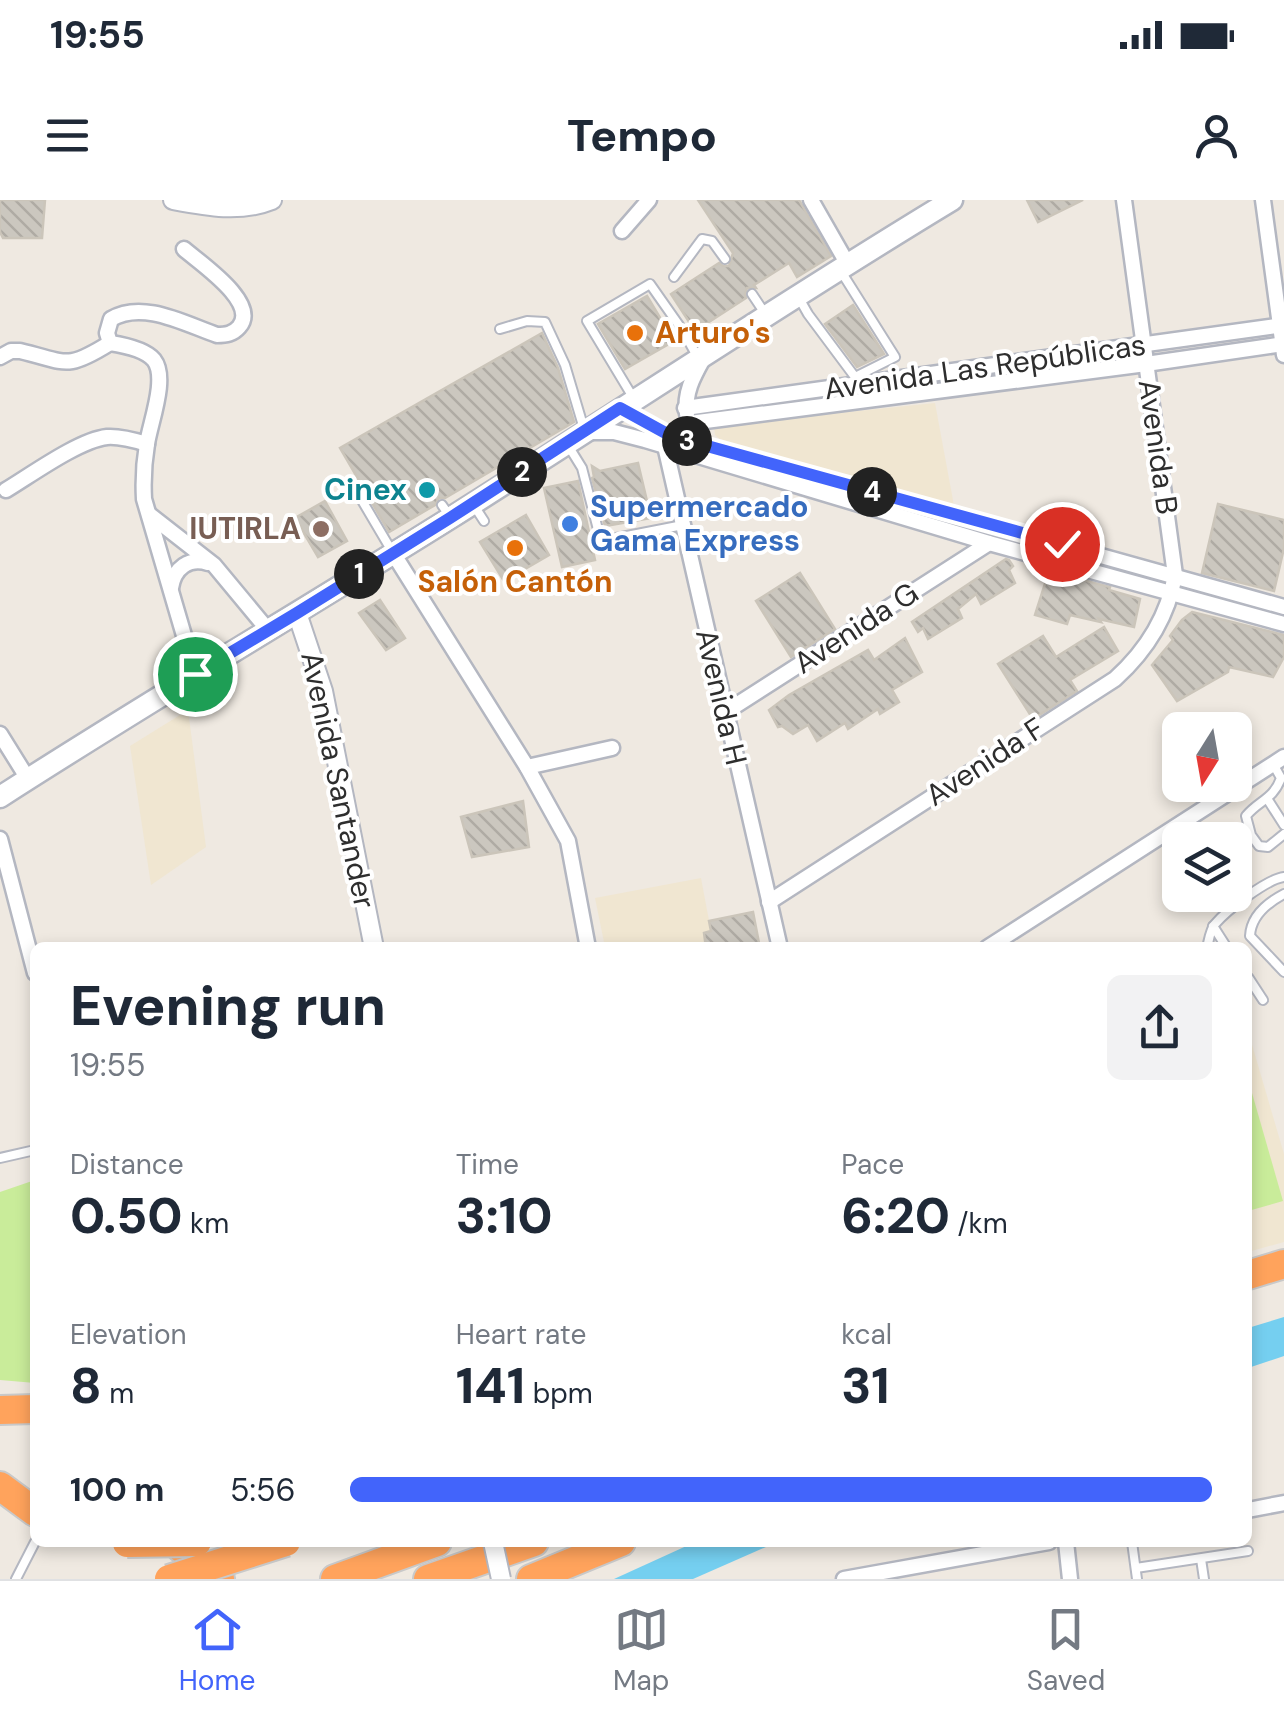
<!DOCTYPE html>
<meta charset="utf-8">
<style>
:root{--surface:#fff;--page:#f2f2f3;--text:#1f2937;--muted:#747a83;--line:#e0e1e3;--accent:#4264fb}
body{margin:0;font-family:"DM Sans",sans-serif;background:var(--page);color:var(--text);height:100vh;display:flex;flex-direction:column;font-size:38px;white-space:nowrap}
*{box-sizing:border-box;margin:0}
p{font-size:32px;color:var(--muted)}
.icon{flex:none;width:55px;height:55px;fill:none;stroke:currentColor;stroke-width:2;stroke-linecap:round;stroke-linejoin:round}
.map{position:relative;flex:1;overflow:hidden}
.side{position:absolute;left:30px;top:742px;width:1222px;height:605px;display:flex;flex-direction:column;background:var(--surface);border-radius:15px;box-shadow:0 5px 15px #0003}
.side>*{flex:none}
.needle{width:65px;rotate:191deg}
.controls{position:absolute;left:1162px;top:512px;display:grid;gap:20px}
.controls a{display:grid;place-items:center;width:90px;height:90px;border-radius:15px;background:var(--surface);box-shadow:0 5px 15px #0003;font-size:50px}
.pin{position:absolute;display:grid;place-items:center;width:85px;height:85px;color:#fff;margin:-42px;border:5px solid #fff;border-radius:50%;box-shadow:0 2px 10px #0007}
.km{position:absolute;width:50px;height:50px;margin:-25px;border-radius:50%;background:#222;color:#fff;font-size:28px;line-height:50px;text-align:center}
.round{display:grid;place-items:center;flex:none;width:105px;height:105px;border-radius:15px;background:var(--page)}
.head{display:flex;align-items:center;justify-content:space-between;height:170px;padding:0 40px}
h1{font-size:55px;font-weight:800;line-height:75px}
.metrics{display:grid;grid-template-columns:repeat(3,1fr);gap:15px;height:170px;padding:10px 40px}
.metrics div{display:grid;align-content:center}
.metrics b{font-size:50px;font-weight:800}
.metrics small{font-size:28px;font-weight:400}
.metrics p{font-size:28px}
ul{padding:0 40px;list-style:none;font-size:32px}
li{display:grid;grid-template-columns:160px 120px 1fr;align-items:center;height:75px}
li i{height:25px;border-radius:12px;background:var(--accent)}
.status{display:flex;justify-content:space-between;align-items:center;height:70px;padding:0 50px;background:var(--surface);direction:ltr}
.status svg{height:28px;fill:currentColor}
header{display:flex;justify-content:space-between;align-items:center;height:130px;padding:0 40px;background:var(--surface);font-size:45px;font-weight:800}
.menu{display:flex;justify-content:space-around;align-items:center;height:140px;border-top:2px solid var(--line);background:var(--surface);font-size:28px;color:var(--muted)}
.menu a{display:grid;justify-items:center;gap:5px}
.menu .current{color:var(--accent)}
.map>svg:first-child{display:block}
.education{fill:#f0e6d1}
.pitch{fill:#c9ec9a}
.water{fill:#75cff0}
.building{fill:url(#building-back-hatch);stroke:#cbc5ba;stroke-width:2.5}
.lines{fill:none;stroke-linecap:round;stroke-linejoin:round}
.service-casing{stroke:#b4b7c1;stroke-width:12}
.minor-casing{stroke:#b4b7c1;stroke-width:19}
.tertiary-casing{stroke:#b4b7c1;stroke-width:22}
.secondary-casing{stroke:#b4b7c1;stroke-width:25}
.motorway-casing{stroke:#c9c9c9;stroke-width:32}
.service{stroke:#fff;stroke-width:8}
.minor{stroke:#fff;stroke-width:14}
.tertiary{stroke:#fff;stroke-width:18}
.secondary{stroke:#fff;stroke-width:20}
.motorway{stroke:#ffa35c;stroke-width:28}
.tertiary-bridge-casing{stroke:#b4b7c1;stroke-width:22;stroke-linecap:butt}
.motorway-bridge-casing{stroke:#c9c9c9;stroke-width:32;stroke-linecap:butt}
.tertiary-bridge{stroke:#fff;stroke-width:18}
.motorway-bridge{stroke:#ffa35c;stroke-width:28}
.route-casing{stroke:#fff;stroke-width:20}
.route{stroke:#4264fb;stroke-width:12}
.food-dot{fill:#e8710a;stroke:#fff;stroke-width:4}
.culture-dot{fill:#0f9aa8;stroke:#fff;stroke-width:4}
.shop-dot{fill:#3f7fe0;stroke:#fff;stroke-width:4}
.education-dot{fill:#8d6e63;stroke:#fff;stroke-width:4}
.labels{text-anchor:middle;stroke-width:8;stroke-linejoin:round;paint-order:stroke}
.food-label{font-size:30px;font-weight:bold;fill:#c56008;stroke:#fff;text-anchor:start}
.street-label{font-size:30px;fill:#2e2e2e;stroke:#fff}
.culture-label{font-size:30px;font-weight:bold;fill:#0d838f;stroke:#fff;text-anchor:end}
.shop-label{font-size:30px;font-weight:bold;fill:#366cbe;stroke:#fff;text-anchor:start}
.education-label{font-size:30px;font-weight:bold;fill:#785e54;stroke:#fff;text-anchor:end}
</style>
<div class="status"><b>19:55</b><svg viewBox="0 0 49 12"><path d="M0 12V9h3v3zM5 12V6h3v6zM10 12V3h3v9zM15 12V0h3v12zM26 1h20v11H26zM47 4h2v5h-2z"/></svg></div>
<header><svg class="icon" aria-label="menu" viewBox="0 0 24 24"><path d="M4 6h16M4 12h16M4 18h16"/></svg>Tempo<svg class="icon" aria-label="person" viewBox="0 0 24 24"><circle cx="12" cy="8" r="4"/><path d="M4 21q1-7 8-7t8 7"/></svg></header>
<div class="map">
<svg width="1284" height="1379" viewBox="0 0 1284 1379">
<defs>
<pattern id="building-back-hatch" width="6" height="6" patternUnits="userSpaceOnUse" patternTransform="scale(2.5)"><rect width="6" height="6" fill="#cbc7bf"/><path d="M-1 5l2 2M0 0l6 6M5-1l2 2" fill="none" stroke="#afaba4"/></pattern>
</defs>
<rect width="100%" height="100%" fill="#efe9e1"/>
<!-- education -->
<g class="education">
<polygon points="935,203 955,311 726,245 715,235 714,226"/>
<polygon points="188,510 206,647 151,685 130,546"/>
<polygon points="701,678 714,747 605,747 595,698"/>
<polygon points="1248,831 1284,954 1284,1042 1248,1052"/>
</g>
<!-- pitch -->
<g class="pitch">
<polygon points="1248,879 1283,1001 1248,1011"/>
<polygon points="35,980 35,1183 0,1180 0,992"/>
</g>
<!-- water -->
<g class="water">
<polygon points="1284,1117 1284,1156 1248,1168 1248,1128"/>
<polygon points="693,1343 775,1343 693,1379 614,1379"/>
</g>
<!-- building -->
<g class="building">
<polygon points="0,0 45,0 42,38 3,38 0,32"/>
<polygon points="698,0 799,0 831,56 797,77 789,63 754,85 756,88 747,88 745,94 746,98 695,131 671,94 719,63 723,66 729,66 733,53"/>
<polygon points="1027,0 1083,0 1038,22"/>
<polygon points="647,96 674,141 625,169 598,124"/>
<polygon points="853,105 884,154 857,167 825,124"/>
<polygon points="542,133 558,168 574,222 445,298 439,298 435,305 389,332 340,248"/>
<polygon points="638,263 651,318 605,326 592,278 594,277 592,266 600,271"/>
<polygon points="578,281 595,360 562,367 544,288"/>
<polygon points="325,301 347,341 318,357 295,318"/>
<polygon points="1218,304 1284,320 1284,348 1274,391 1202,373"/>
<polygon points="526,315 549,355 504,381 480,342"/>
<polygon points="1006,359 1009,360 1013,366 1009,370 1015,383 981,404 976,394 958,409 962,418 928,439 923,428 918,432 912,422"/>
<polygon points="1049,371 1110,387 1109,390 1140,399 1134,427 1099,419 1101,422 1070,415 1067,424 1035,415"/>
<polygon points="800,373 835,429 791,457 756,401"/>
<polygon points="380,400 405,438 386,450 359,413"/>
<polygon points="1192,412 1284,435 1284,457 1273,477 1229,467 1228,472 1177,501 1152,465 1173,440 1170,436 1182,420"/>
<polygon points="1104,427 1118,451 1070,480 1077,491 1033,519 998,464 1043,436 1056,457"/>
<polygon points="905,438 922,472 892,490 899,502 880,514 878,509 848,529 845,523 817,541 808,525 793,534 782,526 778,527 769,510 789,495 868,450 874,460"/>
<polygon points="523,601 529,647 472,657 461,617"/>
<polygon points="753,712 759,743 737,748 706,748 704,733 711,731 709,721"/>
</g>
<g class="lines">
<defs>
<g id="service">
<polyline points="674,77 702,39 712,41 725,59"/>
<polyline points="752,94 766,115"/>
<polyline points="799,98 808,114 855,177 895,157 842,73"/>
<polyline points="500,129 527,121 545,122 565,165 584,229"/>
<polyline points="634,199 587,121 650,84 683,131 697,156"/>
<polyline points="569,247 582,268 601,341 683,325"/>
<polyline points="357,292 393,353"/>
<polyline points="473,304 484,321"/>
<polyline points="442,305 451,318"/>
<path d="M1273,564L1281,578C1273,600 1259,600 1246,616L1251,635L1259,646L1268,647L1284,634"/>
<polyline points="1268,600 1284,625"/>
<path d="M1284,694C1267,703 1251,716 1250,736L1284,772"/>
<polyline points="1213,726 1227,748"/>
<path d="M1207,748C1209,740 1210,730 1215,724C1227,710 1267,679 1284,677"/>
<polyline points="1248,777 1263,800"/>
<polyline points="0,958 35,950"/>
<polyline points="1132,1342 1137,1379"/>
<polyline points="1201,1359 1204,1379"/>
<polyline points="1136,1368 1248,1351"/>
<polyline points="16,1379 35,1342"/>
</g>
<g id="minor">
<polyline points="811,0 847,63"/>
<polyline points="1263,0 1284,155"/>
<polyline points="622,31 649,0"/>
<path d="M184,49C200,63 260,103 239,127C233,134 226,135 217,135C185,124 143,100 111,119L107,133L110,143C123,145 145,149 154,160C168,178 150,223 147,244C144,262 143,281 144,299L195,473"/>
<path d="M0,157L11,151H20C67,162 65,171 110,143"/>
<polyline points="620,208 671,236 1284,407"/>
<polyline points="685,208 1284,125"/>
<path d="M687,214C684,193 693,177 703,159"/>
<polyline points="690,223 1146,164 1284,144"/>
<polyline points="585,232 614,232 645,240 989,343 1284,424"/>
<polyline points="665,246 780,748"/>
<path d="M6,290C31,275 79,240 107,237C120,236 134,240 147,244"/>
<polyline points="150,315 214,365 268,430"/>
<polyline points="393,353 527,567 568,641 588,748"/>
<path d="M171,388C174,368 189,357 208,363"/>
<polyline points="724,513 989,343"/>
<polyline points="0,534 28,579"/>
<polyline points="527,567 612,548"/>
<polyline points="0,639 35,773"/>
<path d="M769,702L1115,479C1146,451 1168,416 1175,375L1124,0"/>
<polyline points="987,748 1284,557"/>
<polyline points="1248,1310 1284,1303"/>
<polyline points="1066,1342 1070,1379"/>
<polyline points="844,1379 1049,1342"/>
</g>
<g id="tertiary">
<path d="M173,0C205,6 240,13 272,0"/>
<polyline points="297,413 323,491 374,748"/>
</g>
<path id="secondary" d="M0,597C149,501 302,411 452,317C619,212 783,102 952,0"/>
<g id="motorway">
<polyline points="1248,1075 1284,1064"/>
<polyline points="0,1210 35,1209"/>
<polyline points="0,1286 35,1312"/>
<polyline points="180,1347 220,1379"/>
<polyline points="335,1379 437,1342"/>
<polyline points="428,1379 534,1342"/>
<polyline points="531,1379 621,1342"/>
</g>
</defs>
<!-- service casing -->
<use href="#service" class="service-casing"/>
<!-- minor casing -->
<use href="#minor" class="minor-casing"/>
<!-- tertiary casing -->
<use href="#tertiary" class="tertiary-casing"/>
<!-- secondary casing -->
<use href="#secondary" class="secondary-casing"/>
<!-- motorway casing -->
<use href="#motorway" class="motorway-casing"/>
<!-- service -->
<use href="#service" class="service"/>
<!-- minor -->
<use href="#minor" class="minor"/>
<!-- tertiary -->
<use href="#tertiary" class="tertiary"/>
<!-- secondary -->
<use href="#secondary" class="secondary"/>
<!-- motorway -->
<use href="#motorway" class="motorway"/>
<defs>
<polyline id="tertiary-bridge" points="493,1342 501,1379"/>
<g id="motorway-bridge">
<polyline points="127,1343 197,1342"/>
<polyline points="169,1379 286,1342"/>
</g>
</defs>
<!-- tertiary-bridge casing -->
<use href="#tertiary-bridge" class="tertiary-bridge-casing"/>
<!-- motorway-bridge casing -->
<use href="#motorway-bridge" class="motorway-bridge-casing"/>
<!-- tertiary-bridge -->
<use href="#tertiary-bridge" class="tertiary-bridge"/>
<!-- motorway-bridge -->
<use href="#motorway-bridge" class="motorway-bridge"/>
</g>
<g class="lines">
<defs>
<polyline id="route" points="195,474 297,413 450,318 620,208 671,236 1062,344"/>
</defs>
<!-- route casing -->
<use href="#route" class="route-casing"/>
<!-- route -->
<use href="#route" class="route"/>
</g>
<!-- markers -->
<g class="food-dot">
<circle cx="635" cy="133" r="10"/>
<circle cx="515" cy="348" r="10"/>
</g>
<circle class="culture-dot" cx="427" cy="290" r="10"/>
<circle class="shop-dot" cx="570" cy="324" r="10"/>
<circle class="education-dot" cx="321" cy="329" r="10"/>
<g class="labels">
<!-- food labels -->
<g class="food-label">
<text x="655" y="143">Arturo's</text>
<text x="515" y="392" text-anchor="middle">Salón Cantón</text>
</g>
<!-- street labels -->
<g class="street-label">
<text transform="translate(985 167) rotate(-8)" y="10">Avenida Las Repúblicas</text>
<text transform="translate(1158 247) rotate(82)" y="10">Avenida B</text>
<text transform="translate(856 428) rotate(-33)" y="10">Avenida G</text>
<text transform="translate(721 497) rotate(77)" y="10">Avenida H</text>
<text transform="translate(985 562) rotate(-33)" y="10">Avenida F</text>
<text transform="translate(338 580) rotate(78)" y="10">Avenida Santander</text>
</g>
<!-- culture labels -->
<g class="culture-label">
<text x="407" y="300">Cinex</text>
</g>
<!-- shop labels -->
<g class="shop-label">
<text x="590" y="317">Supermercado<tspan x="590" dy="34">Gama Express</tspan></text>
</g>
<!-- education labels -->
<g class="education-label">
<text x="301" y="339">IUTIRLA</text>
</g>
</g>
</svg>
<div class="controls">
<a><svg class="needle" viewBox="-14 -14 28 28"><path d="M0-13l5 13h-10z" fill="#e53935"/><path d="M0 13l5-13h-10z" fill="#747a83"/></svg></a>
<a><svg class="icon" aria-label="layers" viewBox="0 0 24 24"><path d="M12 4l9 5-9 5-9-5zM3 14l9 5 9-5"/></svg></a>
</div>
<div class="pin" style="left:195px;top:474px;background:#1e9e55"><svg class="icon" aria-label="arrive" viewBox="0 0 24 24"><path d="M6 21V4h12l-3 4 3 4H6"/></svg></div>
<div class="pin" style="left:1062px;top:344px;background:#d93025"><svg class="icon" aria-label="check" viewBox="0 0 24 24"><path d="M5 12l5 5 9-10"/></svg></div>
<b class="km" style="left:359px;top:374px">1</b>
<b class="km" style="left:522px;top:272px">2</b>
<b class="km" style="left:687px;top:241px">3</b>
<b class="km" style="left:872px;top:292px">4</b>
<section class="side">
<div class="head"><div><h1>Evening run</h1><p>19:55</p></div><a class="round"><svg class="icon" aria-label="share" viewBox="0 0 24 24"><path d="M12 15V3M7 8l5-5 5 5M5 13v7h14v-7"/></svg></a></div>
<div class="metrics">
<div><p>Distance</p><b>0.50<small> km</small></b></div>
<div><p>Time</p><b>3:10</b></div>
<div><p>Pace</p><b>6:20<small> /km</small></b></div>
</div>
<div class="metrics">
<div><p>Elevation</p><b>8<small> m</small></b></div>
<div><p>Heart rate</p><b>141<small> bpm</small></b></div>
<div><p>kcal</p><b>31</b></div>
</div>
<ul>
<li><b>100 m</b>5:56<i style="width:100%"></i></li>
</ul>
</section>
</div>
<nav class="menu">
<a class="current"><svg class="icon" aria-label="home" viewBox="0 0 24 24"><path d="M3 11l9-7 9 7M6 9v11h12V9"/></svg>Home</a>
<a><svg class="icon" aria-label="map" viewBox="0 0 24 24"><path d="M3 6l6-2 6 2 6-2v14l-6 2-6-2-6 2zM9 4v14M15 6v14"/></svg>Map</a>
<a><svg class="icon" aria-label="saved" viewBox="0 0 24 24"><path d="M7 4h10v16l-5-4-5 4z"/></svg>Saved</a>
</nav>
